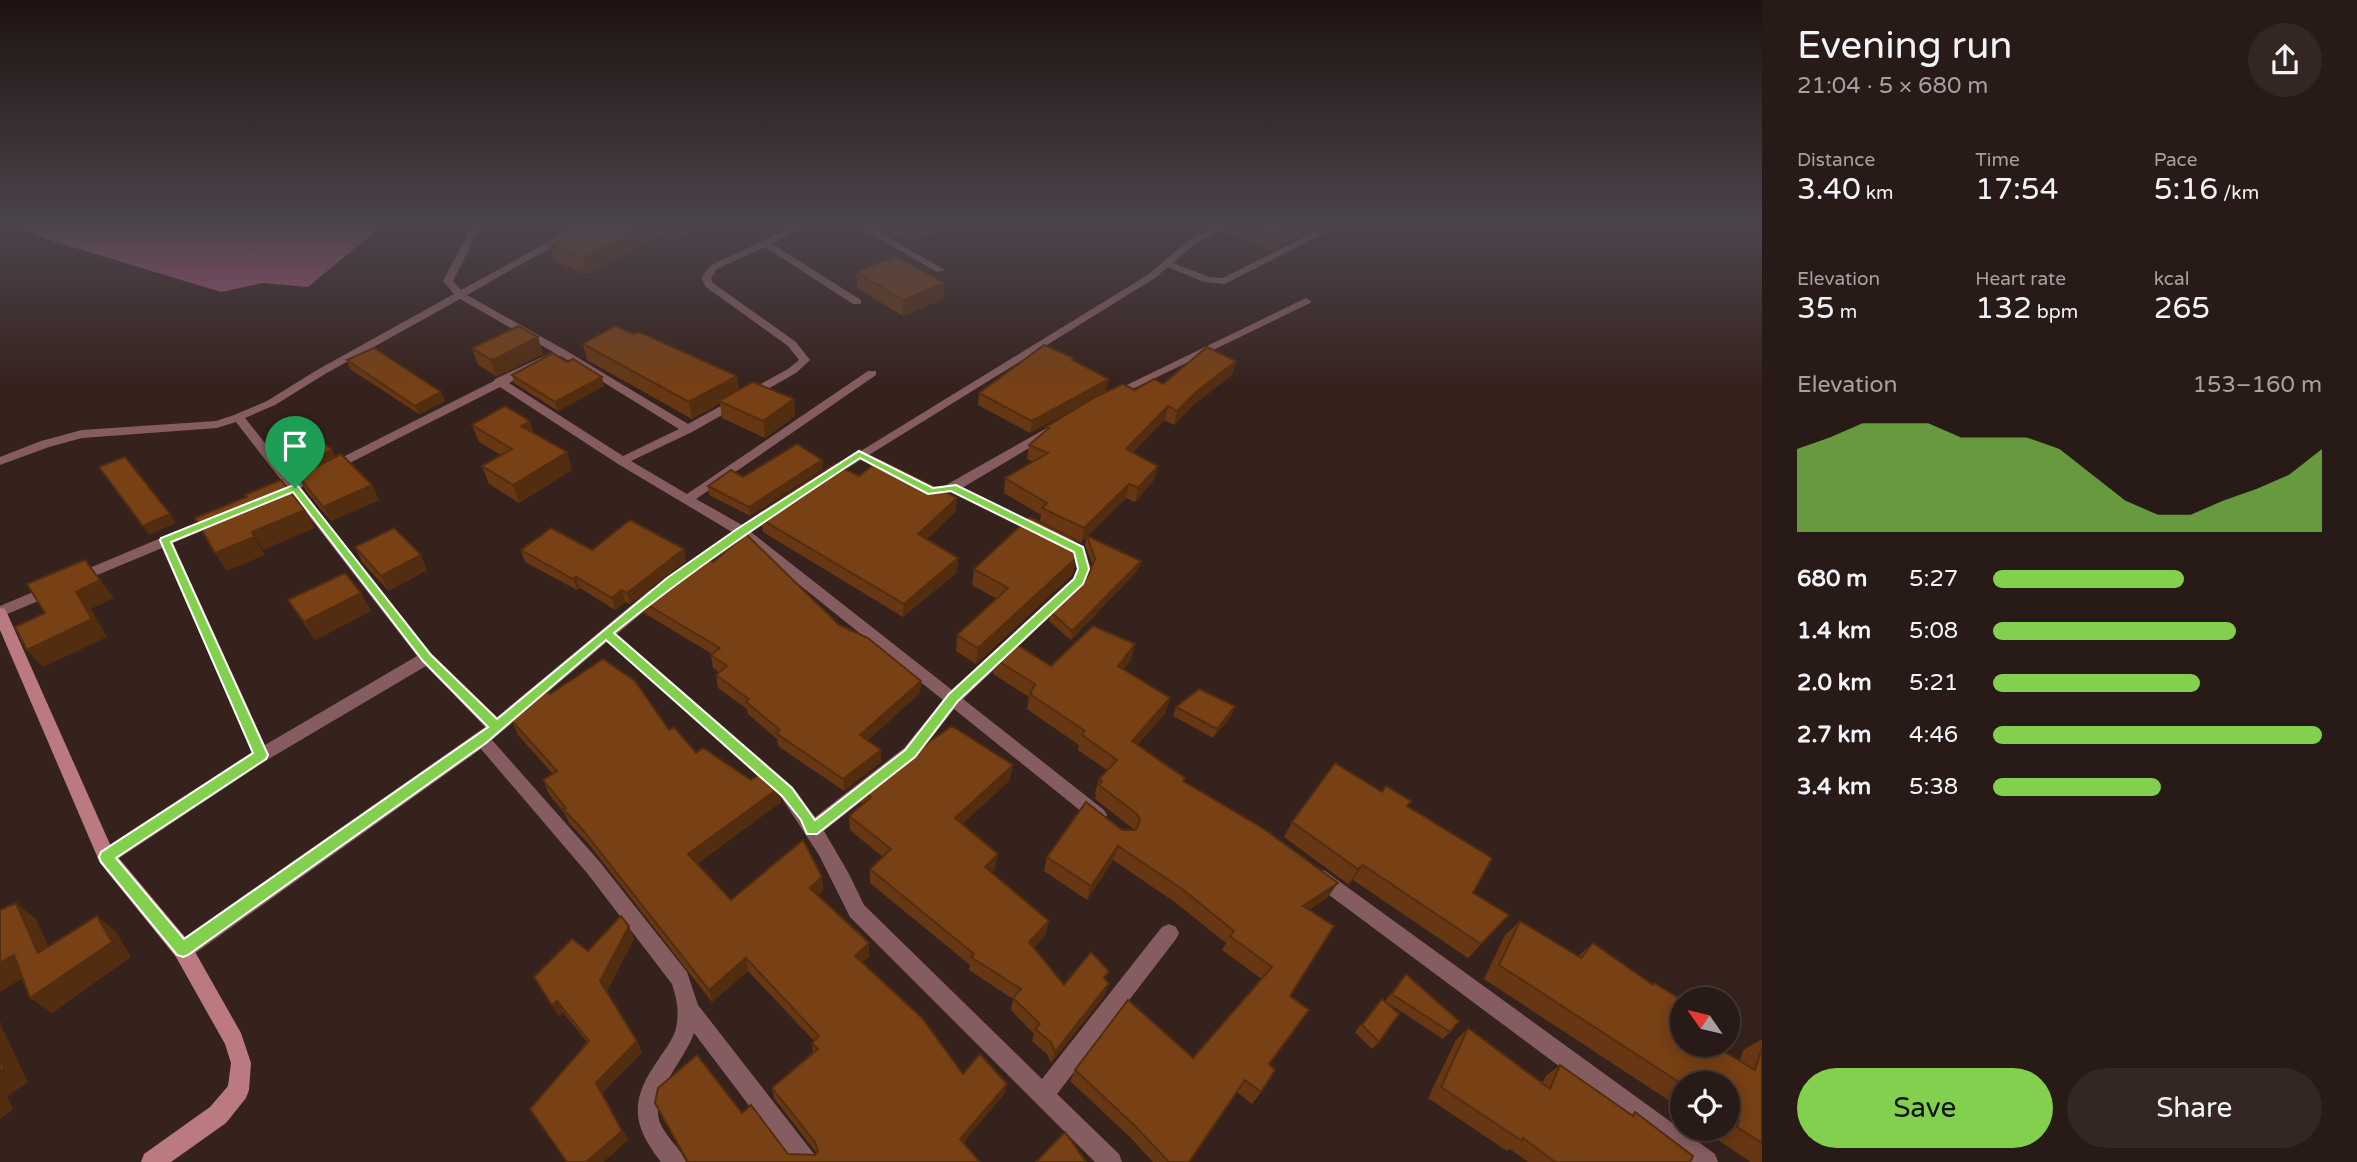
<!DOCTYPE html>
<meta charset="utf-8">
<style>
:root{--surface:#281a16;--page:#342723;--text:#f1f3f6;--muted:#a5a1a1;--line:#443835;--accent:#83d04f}
body{margin:0;font-family:"Varela Round",sans-serif;background:var(--page);color:var(--text);height:100vh;display:flex;flex-direction:column;font-size:26px;white-space:nowrap}
*{box-sizing:border-box;margin:0}
p{font-size:23px;color:var(--muted)}
.icon{flex:none;width:38px;height:38px;fill:none;stroke:currentColor;stroke-width:2;stroke-linecap:round;stroke-linejoin:round}
.map{position:relative;flex:1;overflow:hidden}
.panel{display:flex;flex-direction:column;background:var(--surface);width:595px}
.panel>*{flex:none}
.needle{width:46px;rotate:304deg}
.controls{position:absolute;left:1670px;top:987px;display:grid;gap:14px}
.controls a{display:grid;place-items:center;width:70px;height:70px;border-radius:50%;background:var(--surface);box-shadow:0 4px 18px #0003,0 0 0 2px var(--line);font-size:35px}
.pin{position:absolute;display:grid;place-items:center;width:60px;height:60px;color:#fff;margin:-72px -30px;border-radius:50% 50% 50% 0;rotate:-45deg;box-shadow:0 0 7px #0007}
.pin .icon{rotate:45deg}
.round{display:grid;place-items:center;flex:none;width:74px;height:74px;border-radius:37px;background:var(--page)}
.headline{display:flex;align-items:center;justify-content:space-between;height:119px;padding:0 35px}
h1{font-size:38px;font-weight:600;line-height:52px}
.metrics{display:grid;grid-template-columns:repeat(3,1fr);gap:10px;height:119px;padding:7px 35px}
.metrics div{display:grid;align-content:center}
.metrics b{font-size:30px;font-weight:600}
.metrics small{font-size:19px;font-weight:400}
.metrics p{font-size:19px}
.chart{height:196px;padding:14px 35px}
.chart p{display:flex;justify-content:space-between}
.chart svg{width:100%;height:126px;margin-top:7px;fill:var(--accent);opacity:.7}
.primary-button{display:flex;gap:14px;margin-top:auto;padding:14px 35px}
.primary-button a{flex:1;height:80px;border-radius:42px;background:var(--accent);color:#111;font-size:28px;font-weight:600;line-height:80px;text-align:center}
.primary-button a+a{background:var(--page);color:var(--text)}
ul{padding:0 35px;list-style:none;font-size:23px}
li{display:grid;grid-template-columns:112px 84px 1fr;align-items:center;height:52px}
li i{height:18px;border-radius:9px;background:var(--accent)}
main{display:flex;flex:1;min-height:0}
.map>svg:first-child{display:block}
.water{fill:#a9557b}
.lines{fill:none;stroke-linecap:round;stroke-linejoin:round}
.minor{fill:#855d60;fill-rule:evenodd}
.secondary{fill:#ba7a80;fill-rule:evenodd}
.wall{fill:#663712}
.shaded-wall{fill:#532d0f}
.building{fill:#774015;stroke:#532d0f;stroke-width:2}
.route{fill:#83d04f;stroke:#fff;stroke-width:2;fill-rule:evenodd}
</style>
<main>
<div class="map">
<svg width="1762" height="1162" viewBox="0 0 1762 1162">
<rect width="100%" height="100%" fill="#36221d"/>
<!-- water -->
<polygon class="water" points="19,224 384,224 308,287 263,283 221,292 46,239"/>
<g class="lines">
<!-- minor -->
<g class="minor">
<path d="M473,224H482L453,281L461,290L581,224H592L467,295L565,350L688,424L788,369L799,360L788,346L706,287L701,278L711,265L799,224H811L772,244L861,300V304H853L765,247L717,269L711,278L713,283L796,342L810,360L796,373L692,432L631,461L687,494L868,371H876V375L696,499L742,525L774,503H784L785,506L784,509L751,532L952,690L1073,578L1077,569L1073,553L1055,541L1057,538H1067L1084,547L1091,569L1084,584L963,699L1104,810L1107,815L1104,820L1098,823L1092,820L954,709L916,758L824,831L849,874L864,905L1042,1079L1162,927L1169,924L1176,927L1179,933L1176,939L1057,1094L1119,1154L1122,1162H1095L850,917L819,855L781,797L607,642L492,740L599,861L687,972L698,1005L814,1154L817,1162H792L694,1033C685,1060 647,1097 661,1125C668,1139 680,1148 686,1162H661C631,1124 630,1100 658,1060C666,1048 676,1036 677,1022C679,1008 676,997 672,984L587,873L481,749L190,957L183,959L176,957L173,950L176,943L485,727L426,666L267,760L112,863L106,865L100,863L97,857L100,851L252,752L162,548L83,581H73L71,578L73,575L213,516H223L225,519L223,522L173,543L265,745L417,656L291,493L277,500H267L266,497L285,485L236,422L217,428L82,438L49,447L0,465V457L41,441L82,430L216,421L234,415L267,401L317,370L454,294L443,281ZM460,299L553,352L495,379L494,381L295,481L245,418L275,405L325,374ZM561,356L679,429L623,456L509,383ZM500,387L618,464L732,532L684,565L682,568L684,571H694L741,538L943,700L904,748L815,817L793,787L617,634L661,597L663,593L656,588L651,589L497,717L432,654L300,488Z"/>
<polygon points="854,224 865,224 945,270 937,272"/>
<polygon points="1221,224 1233,224 1195,244 1173,263 1209,277 1223,278 1314,232 1322,234 1225,284 1204,282 1168,267 1155,278 830,479 826,480 820,476 1149,274 1189,240"/>
<polygon points="1306,298 1311,301 1310,303 1116,397 1112,398 1106,395"/>
<polygon points="1052,425 1056,426 1056,432 962,488 1045,528 1047,531 1045,534 1035,534 950,492 941,492 939,489"/>
<polygon points="50,585 55,586 57,590 55,594 0,617 0,606"/>
<polygon points="1319,869 1325,871 1715,1154 1718,1162 1688,1162 1313,883 1310,877 1313,871"/>
</g>
<!-- secondary -->
<polygon class="secondary" points="0,608 5,609 7,613 113,851 190,943 241,1033 251,1063 249,1090 246,1098 226,1123 171,1162 141,1162 144,1154 210,1107 228,1086 231,1063 225,1044 176,957 100,863 0,630"/>
</g>
<!-- wall -->
<g class="wall">
<polygon points="592,224 700,224 700,227 670,240 662,236 586,274 554,261 550,245"/>
<polygon points="879,224 941,224 941,230 911,242"/>
<polygon points="1227,224 1313,224 1311,230 1270,251 1225,231"/>
<polygon points="856,272 943,299 903,316 857,288"/>
<polygon points="633,334 737,376 739,390 794,399 795,416 765,438 722,418 720,403 692,419 587,360 583,344"/>
<polygon points="472,348 543,354 500,375 496,376 478,365"/>
<polygon points="347,360 445,401 419,414 350,369"/>
<polygon points="1236,361 1232,375 1192,406 1174,425 1164,420 1133,452 1154,480 1135,502 1126,498 1087,536 1138,570 1071,640 1049,621 1051,612 1088,576 1093,566 1085,545 1087,536 1081,543 1074,539 1077,553 1074,569 1071,576 976,664 956,651 957,635 997,599 972,585 974,569 1040,522 1041,515 1004,493 1005,478 1033,462 1027,459 1029,445 1046,430 1046,427 1135,390 1163,384"/>
<polygon points="567,362 604,386 558,411 514,383 512,375"/>
<polygon points="1106,391 1030,433 978,405 979,393"/>
<polygon points="472,425 534,433 572,470 519,503 489,484 482,466 501,455 479,442"/>
<polygon points="284,454 336,457 379,500 331,521 306,491 298,476 301,475 289,463"/>
<polygon points="822,460 823,469 750,516 709,495 708,486 743,477"/>
<polygon points="859,476 956,511 927,539 957,572 903,617 763,532 761,519 764,516 764,510"/>
<polygon points="355,547 427,570 389,591 362,562"/>
<polygon points="521,550 592,550 686,561 630,604 625,602 615,610 580,588 577,590 525,562"/>
<polygon points="288,600 371,611 315,640"/>
<polygon points="641,601 839,625 921,681 920,693 868,740 881,762 844,791 778,746 777,739 748,714 747,709 718,688 716,675 719,672 713,668 711,655 712,654 644,613"/>
<polygon points="995,659 1051,666 1131,660 1123,669 1170,698 1165,713 1137,745 1328,897 1309,910 1290,996 1261,1092 1252,1104 1237,1092 1189,1162 1153,1162 1129,1136 1070,1081 1075,1070 1193,1058 1262,979 1222,950 1226,943 1176,903 1113,860 1087,900 1044,871 1047,857 1122,830 1133,830 1132,828 1095,799 1096,795 1095,793 1099,779 1107,770 1078,750 1079,745 1027,709 1029,697 993,674"/>
<polygon points="550,694 669,730 696,753 751,780 779,788 781,802 697,864 731,900 822,877 823,891 818,895 869,943 869,956 862,963 963,1074 1004,1094 963,1143 980,1162 687,1162 655,1103 742,1113 788,1154 815,1155 816,1152 774,1098 772,1088 813,1053 812,1043 814,1041 748,971 712,1002 588,843 569,823 565,814 549,794 543,780 553,774 518,735 511,720"/>
<polygon points="1176,707 1232,715 1213,738 1173,716"/>
<polygon points="1010,780 962,824 995,869 991,873 1049,921 1045,935 1034,948 1064,985 1106,980 1109,983 1104,996 1051,1063 1047,1054 1032,1041 1034,1034 1011,1010 1013,999 969,970 970,965 870,883 870,869 883,857 850,830 849,816 862,805 861,790"/>
<polygon points="1382,792 1407,806 1473,893 1509,915 1468,958 1353,880 1348,884 1284,837 1292,822"/>
<polygon points="1520,921 1578,956 1593,943 1652,985 1654,983 1682,1045 1740,1061 1743,1050 1762,1039 1762,1162 1751,1162 1715,1138 1717,1132 1711,1129 1727,1129 1727,1083 1682,1083 1682,1109 1484,979 1505,935"/>
<polygon points="634,939 607,991 642,1052 602,1093 628,1140 603,1162 587,1042 563,1012 559,1016 541,989 588,951"/>
<polygon points="1406,974 1450,1032 1443,1039 1385,1001"/>
<polygon points="1382,999 1379,1042 1372,1049 1355,1032"/>
<polygon points="1468,1028 1542,1083 1546,1076 1560,1065 1631,1115 1635,1112 1690,1162 1528,1162 1510,1149 1507,1151 1428,1098 1456,1040"/>
</g>
<!-- shaded-wall -->
<g class="shaded-wall">
<polygon points="652,224 660,224 662,236 586,274 582,258"/>
<polygon points="669,224 700,224 700,227 670,240 668,225"/>
<polygon points="918,224 941,224 941,230 911,242 911,227"/>
<polygon points="1300,224 1313,224 1311,230 1270,251 1274,237"/>
<polygon points="944,283 943,299 903,316 903,300"/>
<polygon points="538,337 543,354 500,375 496,376 490,359"/>
<polygon points="1236,361 1232,375 1192,406 1174,425 1177,411 1196,392"/>
<polygon points="737,376 739,393 719,401 720,403 692,419 689,402"/>
<polygon points="602,377 604,386 558,411 555,402"/>
<polygon points="1109,379 1106,391 1030,433 1032,421"/>
<polygon points="441,392 445,401 419,414 415,406"/>
<polygon points="794,399 795,416 765,438 763,421"/>
<polygon points="1168,406 1164,420 1123,463 1126,449"/>
<polygon points="530,421 535,438 521,426"/>
<polygon points="332,450 337,459 302,476 297,467"/>
<polygon points="567,452 572,470 519,503 513,485"/>
<polygon points="822,460 823,469 750,516 749,507"/>
<polygon points="1158,466 1154,480 1135,502 1138,488"/>
<polygon points="1129,484 1126,498 1081,543 1084,528"/>
<polygon points="372,485 379,500 331,521 323,507"/>
<polygon points="957,498 956,511 917,548 918,534"/>
<polygon points="305,510 315,528 263,550 252,532"/>
<polygon points="170,514 176,523 149,535 143,526"/>
<polygon points="254,537 265,555 226,571 215,553"/>
<polygon points="684,549 686,561 630,604 627,593"/>
<polygon points="1077,553 1074,569 1071,576 976,664 978,648"/>
<polygon points="421,555 427,570 389,591 381,576"/>
<polygon points="958,558 957,572 903,617 904,604"/>
<polygon points="85,560 114,598 91,609 107,637 43,667 27,650 76,592"/>
<polygon points="1141,561 1138,570 1071,640 1072,631"/>
<polygon points="576,577 580,588 577,590 573,579"/>
<polygon points="622,590 625,602 615,610 612,598"/>
<polygon points="361,593 371,611 315,640 304,622"/>
<polygon points="1135,644 1131,660 1114,681 1118,666"/>
<polygon points="921,681 920,693 860,747 860,735"/>
<polygon points="1170,698 1165,713 1128,756 1132,741"/>
<polygon points="1235,706 1232,715 1213,738 1217,729"/>
<polygon points="881,750 881,762 844,791 843,779"/>
<polygon points="1013,765 1010,780 954,832 955,818"/>
<polygon points="779,788 781,802 692,868 688,854"/>
<polygon points="1118,846 1113,860 1087,900 1091,886"/>
<polygon points="998,854 995,869 983,882 985,867"/>
<polygon points="1363,865 1353,880 1348,884 1358,869"/>
<polygon points="822,877 823,891 812,901 810,888"/>
<polygon points="1338,883 1328,897 1294,920 1303,906"/>
<polygon points="16,903 36,919 59,969 38,953"/>
<polygon points="97,916 116,932 131,957 52,1013 30,998"/>
<polygon points="1049,921 1045,935 1026,956 1029,942"/>
<polygon points="629,926 634,939 606,992 600,981"/>
<polygon points="869,943 869,956 855,969 855,956"/>
<polygon points="14,955 36,970 0,992 0,963"/>
<polygon points="746,958 748,971 712,1002 709,990"/>
<polygon points="1109,983 1104,996 1051,1063 1055,1052"/>
<polygon points="557,1001 563,1012 559,1016 552,1005"/>
<polygon points="0,1020 2,1028 28,1082 7,1096 13,1109 0,1119"/>
<polygon points="637,1041 642,1052 602,1093 628,1140 603,1162 586,1162 596,1083"/>
<polygon points="1007,1084 1004,1094 958,1149 960,1139"/>
</g>
<!-- building -->
<g class="building">
<polygon points="592,224 652,224 582,258 550,245"/>
<polygon points="1245,224 1300,224 1274,237"/>
<polygon points="896,256 944,283 903,300 856,272"/>
<polygon points="519,326 538,337 495,359 490,359 472,348"/>
<polygon points="615,326 633,334 639,332 737,376 689,402 583,344"/>
<polygon points="1044,345 1074,358 1072,360 1109,379 1032,421 979,393"/>
<polygon points="1207,347 1236,361 1196,392 1177,411 1168,406 1126,449 1158,466 1138,488 1129,484 1084,528 1042,508 1047,503 1005,478 1048,453 1029,445 1049,428 1046,427 1097,396 1123,384 1135,390 1154,379 1163,384"/>
<polygon points="374,348 441,392 415,406 347,360"/>
<polygon points="553,353 567,362 573,359 602,377 555,402 512,375"/>
<polygon points="753,382 794,399 763,421 719,401"/>
<polygon points="505,406 530,421 521,426 567,452 513,485 482,466 512,449 472,425"/>
<polygon points="320,439 332,450 297,467 284,454"/>
<polygon points="797,444 822,460 749,507 708,486 731,470 743,477"/>
<polygon points="341,454 372,485 323,507 298,476"/>
<polygon points="125,457 170,514 143,526 99,467"/>
<polygon points="880,460 957,498 918,534 958,558 904,604 761,519 768,513 764,510 835,464 859,476"/>
<polygon points="281,480 305,510 252,532 254,537 215,553 195,518 247,497 245,495"/>
<polygon points="1030,517 1074,539 1077,553 1074,560 978,648 957,635 1008,588 974,569"/>
<polygon points="630,520 684,549 627,593 622,590 612,598 576,577 573,579 521,550 551,528 592,550"/>
<polygon points="394,528 421,555 381,576 355,547"/>
<polygon points="746,534 839,625 868,638 921,681 860,735 881,750 843,779 776,733 780,730 746,702 749,699 716,675 727,666 711,655 720,648 641,601 700,556 713,562"/>
<polygon points="1087,536 1141,561 1072,631 1051,612 1088,576 1095,559"/>
<polygon points="85,560 100,580 76,592 92,619 27,650 15,627 45,613 27,584"/>
<polygon points="345,573 361,593 304,622 288,600"/>
<polygon points="1093,626 1135,644 1118,666 1170,698 1132,741 1185,778 1183,781 1264,829 1338,883 1303,906 1334,926 1290,996 1309,1010 1269,1064 1275,1070 1261,1092 1245,1080 1189,1162 1169,1162 1135,1126 1075,1070 1128,1000 1193,1058 1272,967 1230,936 1234,931 1182,889 1118,846 1091,886 1047,857 1086,802 1122,830 1136,830 1140,820 1137,814 1099,785 1102,781 1099,779 1117,760 1082,735 1085,731 1030,694 1035,684 995,659 1013,642 1051,666"/>
<polygon points="603,659 635,681 669,730 674,727 696,753 703,748 751,780 763,772 779,788 688,854 731,900 803,840 822,877 810,888 869,943 855,956 922,1018 963,1074 980,1054 1007,1084 960,1139 980,1162 688,1162 655,1103 658,1088 697,1055 742,1113 751,1105 788,1154 815,1155 818,1151 815,1142 772,1088 818,1049 812,1043 819,1036 746,958 709,990 582,829 563,809 566,808 543,780 557,771 511,720 544,690 550,694"/>
<polygon points="1199,689 1235,706 1217,729 1176,707"/>
<polygon points="952,726 1013,765 955,818 998,854 985,867 1049,921 1029,942 1064,985 1091,952 1109,971 1104,978 1109,983 1055,1052 1051,1042 1035,1029 1040,1024 1013,998 1021,989 971,957 974,954 870,869 891,849 849,816 871,797 861,790"/>
<polygon points="1335,763 1382,792 1386,786 1411,801 1407,806 1492,858 1473,893 1509,915 1481,944 1363,865 1358,869 1292,822"/>
<polygon points="16,903 38,953 97,916 112,942 30,998 14,955 0,963 0,910"/>
<polygon points="621,916 629,926 600,981 637,1041 596,1083 622,1131 586,1162 567,1162 530,1109 589,1041 557,1001 552,1005 534,977 572,939 588,951"/>
<polygon points="1520,921 1581,958 1593,943 1653,985 1654,983 1682,1000 1682,1045 1713,1045 1755,1070 1762,1047 1762,1143 1737,1127 1739,1121 1727,1113 1727,1083 1682,1084 1499,965"/>
<polygon points="1406,974 1459,1021 1450,1032 1392,994"/>
<polygon points="1382,999 1399,1014 1379,1042 1362,1025"/>
<polygon points="1468,1028 1550,1089 1560,1065 1633,1116 1635,1112 1693,1156 1690,1162 1555,1162 1523,1138 1522,1141 1441,1087"/>
<polygon points="0,1059 4,1068 0,1071"/>
<polygon points="1065,1132 1086,1162 1036,1162"/>
</g>
<!-- sky -->
<linearGradient id="sky" x2="0" y2="1"><stop stop-color="#1e1310"/><stop offset="0.58" stop-color="#4c444c"/><stop offset="1" stop-color="#4c444c" stop-opacity="0"/></linearGradient>
<rect width="1762" height="387" fill="url(#sky)"/>
<!-- route -->
<path class="route" d="M859,451L933,488L956,485L1083,547L1089,569L1083,584L958,701L915,757L817,834H807L801,820L782,796L606,640L486,743L188,955L183,957L177,955L101,862L99,857L101,852L253,753L160,540L161,538L291,486H298L431,655L497,719L667,578L737,529ZM860,458L928,494L951,491L1074,552L1078,569L1074,579L949,694L905,750L815,820L792,788L614,633C693,569 775,514 860,458ZM293,492L423,661L488,727L184,939L116,858L266,759L268,755L171,542Z"/>
</svg>
<div class="controls">
<a><svg class="needle" viewBox="-14 -14 28 28"><path d="M0-13l5 13h-10z" fill="#e53935"/><path d="M0 13l5-13h-10z" fill="#a5a1a1"/></svg></a>
<a><svg class="icon" aria-label="locate" viewBox="0 0 24 24"><circle cx="12" cy="12" r="6"/><path d="M12 2v4M12 18v4M2 12h4M18 12h4"/></svg></a>
</div>
<div class="pin" style="left:295px;top:488px;background:#1e9e55"><svg class="icon" aria-label="arrive" viewBox="0 0 24 24"><path d="M6 21V4h12l-3 4 3 4H6"/></svg></div>
</div>
<section class="panel">
<div class="headline"><div><h1>Evening run</h1><p>21:04 · 5 × 680 m</p></div><a class="round"><svg class="icon" aria-label="share" viewBox="0 0 24 24"><path d="M12 15V3M7 8l5-5 5 5M5 13v7h14v-7"/></svg></a></div>
<div class="metrics">
<div><p>Distance</p><b>3.40<small> km</small></b></div>
<div><p>Time</p><b>17:54</b></div>
<div><p>Pace</p><b>5:16<small> /km</small></b></div>
</div>
<div class="metrics">
<div><p>Elevation</p><b>35<small> m</small></b></div>
<div><p>Heart rate</p><b>132<small> bpm</small></b></div>
<div><p>kcal</p><b>265</b></div>
</div>
<div class="chart"><p><span>Elevation</span>153–160 m</p>
<svg viewBox="0 0 160 44" preserveAspectRatio="none"><path d="M0 44V15L10 11L20 6L30 6L40 6L50 11L60 11L70 11L80 15L90 24L100 33L110 38L120 38L130 33L140 29L150 24L160 15V44z"/></svg>
</div>
<ul>
<li><b>680 m</b>5:27<i style="width:58%"></i></li>
<li><b>1.4 km</b>5:08<i style="width:74%"></i></li>
<li><b>2.0 km</b>5:21<i style="width:63%"></i></li>
<li><b>2.7 km</b>4:46<i style="width:100%"></i></li>
<li><b>3.4 km</b>5:38<i style="width:51%"></i></li>
</ul>
<div class="primary-button"><a>Save</a><a>Share</a></div>
</section>
</main>
